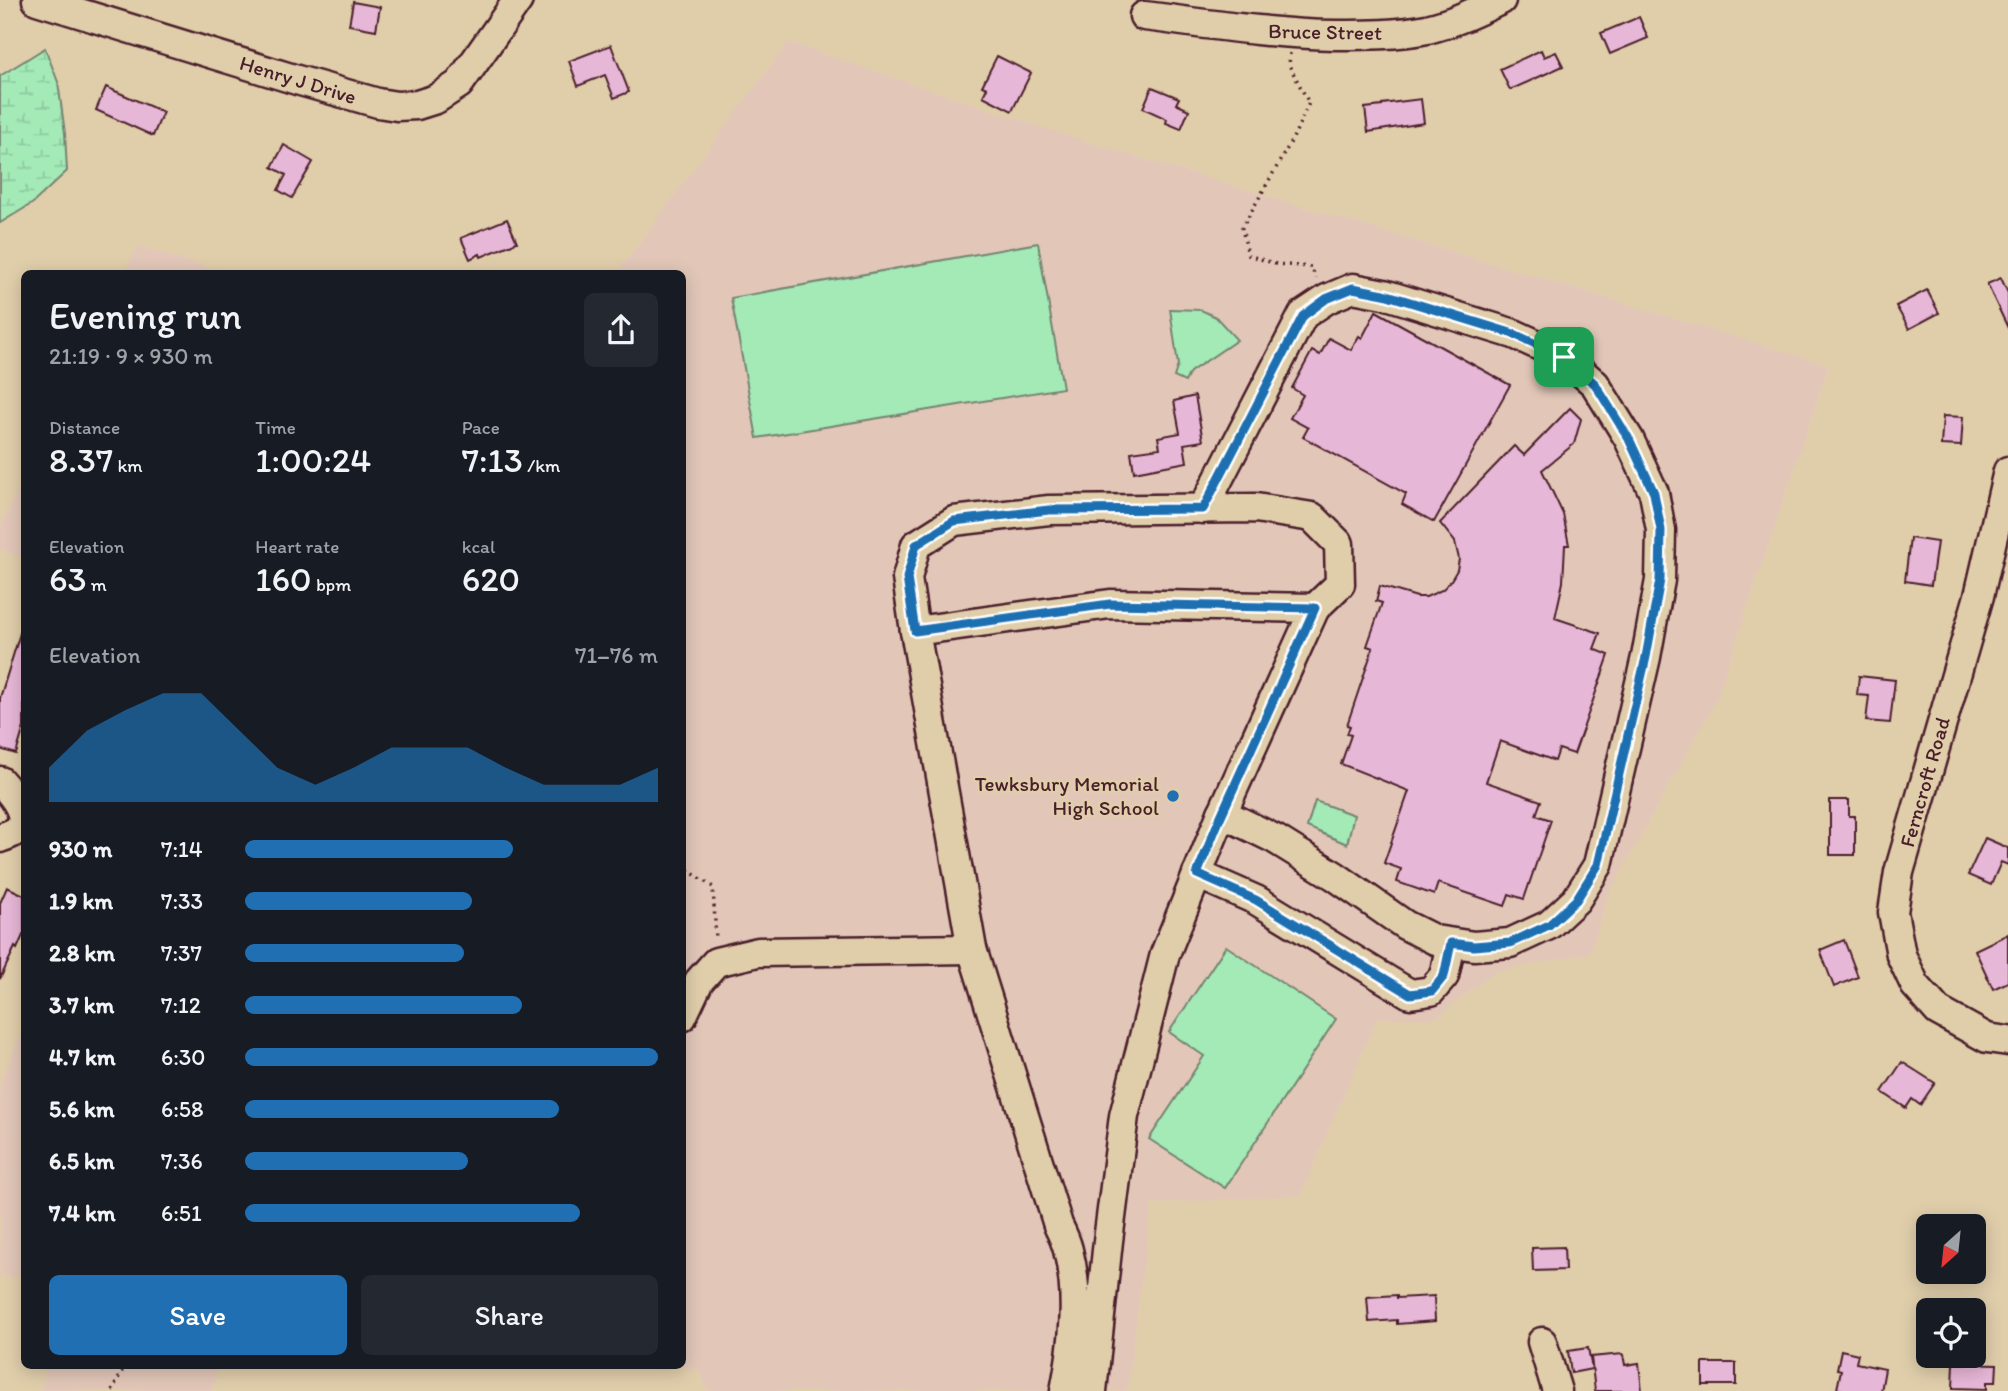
<!DOCTYPE html>
<meta charset="utf-8">
<style>
:root{--surface:#171b24;--page:#242831;--text:#f1f3f6;--muted:#9ea1a6;--accent:#1f6fb2}
body{margin:0;font-family:Itim,sans-serif;background:var(--page);color:var(--text);height:100vh;display:flex;flex-direction:column;font-size:26px;white-space:nowrap}
*{box-sizing:border-box;margin:0}
p{font-size:23px;color:var(--muted)}
.icon{flex:none;width:38px;height:38px;fill:none;stroke:currentColor;stroke-width:2;stroke-linecap:round;stroke-linejoin:round}
.map{position:relative;flex:1;overflow:hidden}
.drawer{position:absolute;left:21px;top:270px;width:665px;height:1099px;display:flex;flex-direction:column;background:var(--surface);border-radius:10px;box-shadow:0 4px 18px #0003}
.drawer>*{flex:none}
.needle{width:46px;rotate:207deg}
.tools{position:absolute;left:1916px;top:1214px;display:grid;gap:14px}
.tools a{display:grid;place-items:center;width:70px;height:70px;border-radius:10px;background:var(--surface);box-shadow:0 4px 18px #0003;font-size:35px}
.pin{position:absolute;display:grid;place-items:center;width:60px;height:60px;color:#fff;margin:-30px;border-radius:14px;box-shadow:0 4px 10px #0006}
.round{display:grid;place-items:center;flex:none;width:74px;height:74px;border-radius:10px;background:var(--page)}
.head{display:flex;align-items:center;justify-content:space-between;height:119px;padding:0 28px}
h1{font-size:38px;font-weight:600;line-height:52px}
.stats{display:grid;grid-template-columns:repeat(3,1fr);gap:10px;height:119px;padding:7px 28px}
.stats div{display:grid;align-content:center}
.stats b{font-size:35px;font-weight:600}
.stats small{font-size:19px;font-weight:400}
.stats p{font-size:19px}
.chart{height:196px;padding:14px 28px}
.chart p{display:flex;justify-content:space-between}
.chart svg{width:100%;height:126px;margin-top:7px;fill:var(--accent);opacity:.7}
.cta{display:flex;gap:14px;margin-top:auto;padding:14px 28px}
.cta a{flex:1;height:80px;border-radius:10px;background:var(--accent);color:#fff;font-size:28px;font-weight:600;line-height:80px;text-align:center}
.cta a+a{background:var(--page);color:var(--text)}
ul{padding:0 28px;list-style:none;font-size:23px}
li{display:grid;grid-template-columns:112px 84px 1fr;align-items:center;height:52px}
li i{height:18px;border-radius:9px;background:var(--accent)}
.map>svg:first-child{display:block}
.built{fill:#e2c7b8}
.wetland{fill:url(#wetland-marsh);stroke:#768471;stroke-width:2}
.park{fill:#a3eab7;stroke:#768471;stroke-width:2}
.building{fill:#e7b7d7;stroke:#4a1f2b;stroke-width:2}
.lines{fill:none;stroke-linecap:round;stroke-linejoin:round}
.minor-casing{stroke:#4a1f2b;stroke-width:33}
.path{stroke:#4a1f2b;stroke-width:3.5;stroke-dasharray:2 5;stroke-linecap:butt}
.minor{stroke:#e0ceab;stroke-width:28}
.route-casing{stroke:#fff;stroke-width:14}
.route{stroke:#1f6fb2;stroke-width:9}
.poi-dot{fill:#1f6fb2;stroke:#e0ceab;stroke-width:2.5}
.labels{text-anchor:middle;stroke-width:5;stroke-linejoin:round;paint-order:stroke}
.street-label{font-size:21px;fill:#4a1f2b;stroke:#e0ceab}
.poi-label{font-size:21px;fill:#4a1f2b;stroke:#e0ceab;text-anchor:end}
</style>
<div class="map">
<svg width="2008" height="1391" viewBox="0 0 2008 1391">
<defs>
<pattern id="wetland-marsh" width="20" height="14" patternUnits="userSpaceOnUse" patternTransform="scale(1.75)"><rect width="20" height="14" fill="#a3eab7"/><path d="M1 5h8M5 5V1M11 12h8M15 12V8" fill="none" stroke="#8ec89e"/></pattern>
</defs>
<rect width="100%" height="100%" fill="#e0ceab"/>
<filter id="ink" filterUnits="userSpaceOnUse"><feTurbulence type="fractalNoise" baseFrequency=".0143" numOctaves="2"/><feDisplacementMap in="SourceGraphic" scale="14" xChannelSelector="R" yChannelSelector="G"/><feConvolveMatrix kernelMatrix="1 2 1 2 8 2 1 2 1" color-interpolation-filters="sRGB"/></filter>
<g filter="url(#ink)">
<!-- built -->
<g class="built">
<polygon points="788,42 1081,140 1829,365 1716,701 1610,892 1590,953 1494,972 1436,1018 1377,1018 1301,1195 1152,1204 1127,1391 708,1391 698,1370 668,1365 682,1365 682,273 617,273"/>
<polygon points="138,246 225,273 124,273"/>
<polygon points="24,477 24,558 0,549 0,527"/>
<polygon points="24,1027 24,1277 0,1277 0,1082"/>
<polygon points="47,1365 218,1365 212,1391 41,1391"/>
</g>
<!-- wetland -->
<polygon class="wetland" points="45,48 58,82 65,133 67,171 33,203 0,223 0,76"/>
<!-- park -->
<g class="park">
<polygon points="1038,243 1063,388 757,438 731,298"/>
<polygon points="1170,309 1201,310 1216,317 1237,340 1190,372 1185,382 1174,377 1178,365"/>
<polygon points="1315,801 1354,815 1347,844 1307,827"/>
<polygon points="1226,946 1336,1019 1225,1188 1149,1139 1204,1056 1169,1032"/>
</g>
<!-- building -->
<g class="building">
<polygon points="353,2 380,7 376,30 349,25"/>
<polygon points="1639,17 1648,38 1610,54 1601,33"/>
<polygon points="611,45 629,92 614,98 605,75 578,86 569,61"/>
<polygon points="1541,50 1544,57 1556,52 1563,66 1510,90 1500,69"/>
<polygon points="997,56 1031,73 1012,111 983,96 987,88 982,86"/>
<polygon points="106,87 163,112 153,136 96,110"/>
<polygon points="1152,87 1179,98 1176,104 1189,110 1181,129 1166,123 1167,119 1143,108"/>
<polygon points="1421,99 1424,123 1368,132 1365,108 1382,106 1382,104"/>
<polygon points="284,145 313,162 292,198 278,190 286,175 272,167"/>
<polygon points="507,219 517,242 481,257 480,254 470,259 461,238"/>
<polygon points="2001,278 2008,293 2008,328 1987,284"/>
<polygon points="1927,290 1939,313 1909,329 1896,306"/>
<polygon points="1376,311 1510,385 1434,522 1402,504 1406,494 1303,437 1308,428 1290,418 1303,395 1292,388 1312,351 1320,355 1329,338 1351,350 1359,336 1362,338"/>
<polygon points="1195,396 1203,441 1184,444 1187,462 1134,472 1131,452 1160,448 1158,437 1180,433 1174,401"/>
<polygon points="1570,408 1581,419 1574,444 1542,470 1563,514 1569,545 1565,545 1563,582 1555,618 1600,633 1594,649 1609,655 1574,754 1559,749 1555,761 1500,741 1486,782 1541,801 1536,815 1551,820 1524,899 1509,894 1505,906 1438,883 1434,895 1397,882 1401,869 1384,863 1409,791 1341,764 1351,735 1347,734 1350,726 1347,725 1373,648 1367,646 1382,603 1376,601 1380,586 1417,597 1426,597 1442,590 1450,582 1457,570 1459,559 1455,542 1440,523 1514,446 1524,455"/>
<polygon points="1943,416 1963,417 1961,446 1941,445"/>
<polygon points="1910,538 1937,542 1931,585 1905,581"/>
<polygon points="21,630 24,630 24,727 16,754 0,749 0,698"/>
<polygon points="1859,676 1895,680 1890,723 1866,721 1869,696 1857,695"/>
<polygon points="1830,800 1849,800 1849,816 1855,816 1855,855 1830,855"/>
<polygon points="1985,838 2008,848 2008,865 2001,862 1991,885 1968,875"/>
<polygon points="7,887 24,895 24,933 17,949 15,947 0,979 0,903"/>
<polygon points="2008,934 2008,982 1993,989 1975,950"/>
<polygon points="1844,940 1858,977 1834,987 1820,950"/>
<polygon points="1902,1062 1935,1083 1920,1105 1912,1099 1906,1108 1882,1092"/>
<polygon points="1564,1247 1565,1270 1533,1271 1532,1248"/>
<polygon points="1397,1295 1397,1298 1434,1296 1435,1321 1397,1324 1397,1320 1369,1322 1367,1297"/>
<polygon points="1588,1348 1592,1369 1571,1373 1568,1351"/>
<polygon points="1841,1350 1858,1354 1856,1363 1885,1369 1881,1391 1849,1391 1837,1389 1841,1370 1837,1369"/>
<polygon points="1623,1354 1625,1365 1639,1363 1642,1391 1595,1391 1591,1357"/>
<rect x="1703" y="1363" width="33" height="22"/>
<polygon points="1954,1363 1997,1364 1996,1382 1987,1382 1987,1389 1953,1388"/>
</g>
<g class="lines">
<defs>
<g id="minor">
<polyline points="37,0 297,80 378,103 397,106 417,105 436,99 459,84 518,0"/>
<path d="M1144,16C1208,24 1272,34 1336,35C1366,35 1397,35 1427,29C1453,23 1477,11 1501,0"/>
<polyline points="2008,471 1979,596 1899,872 1893,912 1901,955 1915,985 1938,1011 1987,1038 2008,1041"/>
<polyline points="1203,509 1303,315 1327,299 1353,288 1384,294 1514,334 1564,357 1595,384 1629,439 1654,493 1661,530 1660,580 1646,657 1598,865 1576,900 1549,925 1510,943 1474,946 1435,940 1405,925 1335,876 1275,839 1222,813"/>
<polyline points="915,631 907,578 916,545 954,521 1049,510 1256,508 1312,517 1339,544 1340,584 1315,608"/>
<path d="M0,781C10,792 34,817 16,831C12,834 5,836 0,838"/>
<polyline points="1197,874 1256,900 1410,994 1431,991 1444,976 1451,943"/>
<polyline points="682,1017 699,981 716,962 758,952 972,949"/>
<polyline points="1542,1342 1557,1391"/>
<path d="M1065,1391C1074,1346 1080,1296 1068,1250C1066,1242 1062,1233 1058,1225L972,949L915,631L1110,604L1315,608L1220,818L1165,954L1124,1116L1108,1241L1092,1391"/>
</g>
</defs>
<!-- minor casing -->
<use href="#minor" class="minor-casing"/>
<!-- path -->
<g class="path">
<polyline points="1290,53 1289,65 1309,103 1293,138 1242,228 1248,255 1276,264 1311,267 1316,278"/>
<polyline points="682,866 713,887 716,939"/>
<polyline points="112,1391 125,1365"/>
</g>
<!-- minor -->
<use href="#minor" class="minor"/>
</g>
</g>
<g class="lines" filter="url(#ink)">
<defs>
<polygon id="route" points="1353,288 1384,294 1514,334 1564,357 1595,384 1629,439 1654,493 1661,530 1660,580 1646,657 1598,865 1576,900 1549,925 1510,943 1474,946 1451,943 1444,976 1432,991 1410,994 1256,900 1197,874 1220,818 1315,608 1110,604 915,631 907,578 916,545 954,521 1049,510 1203,509 1303,316 1326,299"/>
</defs>
<!-- route casing -->
<use href="#route" class="route-casing"/>
<!-- route -->
<use href="#route" class="route"/>
</g>
<!-- markers -->
<circle class="poi-dot" cx="1173" cy="796" r="7"/>
<g class="labels">
<!-- street labels -->
<g class="street-label">
<text transform="translate(1325 32) rotate(1)" y="7">Bruce Street</text>
<text transform="translate(298 80) rotate(17)" y="7">Henry J Drive</text>
<text transform="translate(1925 782) rotate(-74)" y="7">Ferncroft Road</text>
</g>
<!-- poi labels -->
<g class="poi-label">
<text x="1159" y="791">Tewksbury Memorial<tspan x="1159" dy="24">High School</tspan></text>
</g>
</g>
</svg>
<div class="tools">
<a><svg class="needle" viewBox="-14 -14 28 28"><path d="M0-13l5 13h-10z" fill="#e53935"/><path d="M0 13l5-13h-10z" fill="#9ea1a6"/></svg></a>
<a><svg class="icon" aria-label="locate" viewBox="0 0 24 24"><circle cx="12" cy="12" r="6"/><path d="M12 2v4M12 18v4M2 12h4M18 12h4"/></svg></a>
</div>
<div class="pin" style="left:1564px;top:357px;background:#1e9e55"><svg class="icon" aria-label="arrive" viewBox="0 0 24 24"><path d="M6 21V4h12l-3 4 3 4H6"/></svg></div>
<section class="drawer">
<div class="head"><div><h1>Evening run</h1><p>21:19 · 9 × 930 m</p></div><a class="round"><svg class="icon" aria-label="share" viewBox="0 0 24 24"><path d="M12 15V3M7 8l5-5 5 5M5 13v7h14v-7"/></svg></a></div>
<div class="stats">
<div><p>Distance</p><b>8.37<small> km</small></b></div>
<div><p>Time</p><b>1:00:24</b></div>
<div><p>Pace</p><b>7:13<small> /km</small></b></div>
</div>
<div class="stats">
<div><p>Elevation</p><b>63<small> m</small></b></div>
<div><p>Heart rate</p><b>160<small> bpm</small></b></div>
<div><p>kcal</p><b>620</b></div>
</div>
<div class="chart"><p><span>Elevation</span>71–76 m</p>
<svg viewBox="0 0 160 44" preserveAspectRatio="none"><path d="M0 44V32L10 19L20 12L30 6L40 6L50 19L60 32L70 38L80 32L90 25L100 25L110 25L120 32L130 38L140 38L150 38L160 32V44z"/></svg>
</div>
<ul>
<li><b>930 m</b>7:14<i style="width:65%"></i></li>
<li><b>1.9 km</b>7:33<i style="width:55%"></i></li>
<li><b>2.8 km</b>7:37<i style="width:53%"></i></li>
<li><b>3.7 km</b>7:12<i style="width:67%"></i></li>
<li><b>4.7 km</b>6:30<i style="width:100%"></i></li>
<li><b>5.6 km</b>6:58<i style="width:76%"></i></li>
<li><b>6.5 km</b>7:36<i style="width:54%"></i></li>
<li><b>7.4 km</b>6:51<i style="width:81%"></i></li>
</ul>
<div class="cta"><a>Save</a><a>Share</a></div>
</section>
</div>
